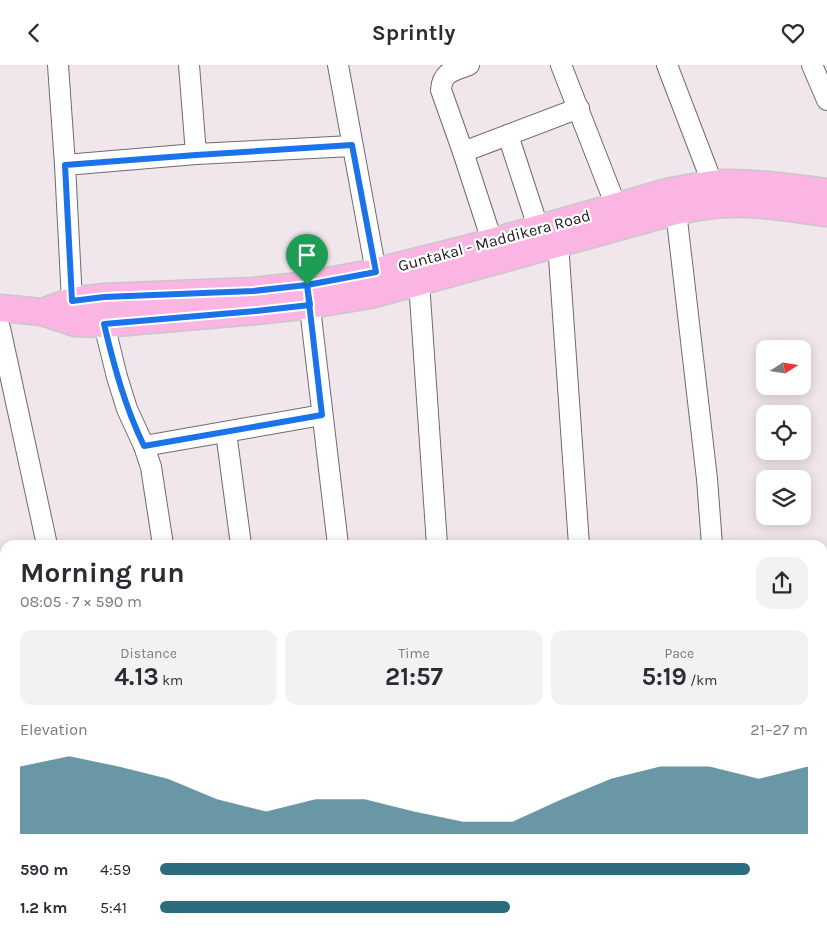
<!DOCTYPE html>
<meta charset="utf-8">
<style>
:root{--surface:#fff;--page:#f2f2f3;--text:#2b2b33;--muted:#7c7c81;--accent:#2b6c7f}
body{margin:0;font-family:Karla,sans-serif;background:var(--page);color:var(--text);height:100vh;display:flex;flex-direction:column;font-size:19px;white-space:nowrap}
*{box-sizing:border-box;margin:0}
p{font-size:16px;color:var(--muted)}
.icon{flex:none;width:28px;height:28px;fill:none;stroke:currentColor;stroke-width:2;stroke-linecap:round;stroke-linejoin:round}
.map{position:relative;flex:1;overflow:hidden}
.panel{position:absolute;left:0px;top:475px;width:828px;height:396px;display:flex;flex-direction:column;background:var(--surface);border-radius:15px 15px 0 0;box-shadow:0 2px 12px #0003}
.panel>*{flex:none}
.needle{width:32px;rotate:78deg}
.controls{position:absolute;left:756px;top:275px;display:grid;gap:10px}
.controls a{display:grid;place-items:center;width:55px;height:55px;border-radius:10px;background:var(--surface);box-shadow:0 2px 12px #0003;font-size:25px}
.pin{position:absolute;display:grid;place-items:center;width:42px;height:42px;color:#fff;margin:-51px -21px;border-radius:50% 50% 50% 0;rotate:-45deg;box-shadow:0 0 5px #0007}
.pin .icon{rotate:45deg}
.round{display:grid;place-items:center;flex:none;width:52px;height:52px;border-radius:15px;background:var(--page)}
.summary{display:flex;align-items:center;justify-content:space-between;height:85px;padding:0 20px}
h1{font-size:28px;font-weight:700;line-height:38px}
.figures{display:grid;grid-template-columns:repeat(3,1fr);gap:8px;height:85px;padding:5px 20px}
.figures div{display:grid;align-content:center;border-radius:12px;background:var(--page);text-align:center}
.figures b{font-size:25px;font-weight:700}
.figures small{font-size:14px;font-weight:400}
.figures p{font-size:14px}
.chart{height:140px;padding:10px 20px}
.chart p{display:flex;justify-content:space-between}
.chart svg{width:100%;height:90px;margin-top:5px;fill:var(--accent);opacity:.7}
ul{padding:0 20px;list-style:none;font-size:16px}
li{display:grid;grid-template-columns:80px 60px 1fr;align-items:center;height:38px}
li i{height:12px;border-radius:6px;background:var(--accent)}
header{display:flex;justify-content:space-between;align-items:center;height:65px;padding:0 20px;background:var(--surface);font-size:22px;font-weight:700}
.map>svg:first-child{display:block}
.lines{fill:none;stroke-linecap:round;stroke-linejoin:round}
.minor-casing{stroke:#72696e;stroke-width:22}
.major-casing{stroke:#c9c8c9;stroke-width:29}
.minor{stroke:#fff;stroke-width:20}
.major{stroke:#fbb5e2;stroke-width:26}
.route-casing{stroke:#fff;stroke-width:10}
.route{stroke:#1a73e8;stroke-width:6}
.labels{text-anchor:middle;stroke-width:4.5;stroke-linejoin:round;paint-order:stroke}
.street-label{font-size:16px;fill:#1e1a1c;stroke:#fff}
</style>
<header><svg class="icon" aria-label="back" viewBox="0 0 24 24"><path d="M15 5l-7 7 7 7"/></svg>Sprintly<svg class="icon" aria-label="heart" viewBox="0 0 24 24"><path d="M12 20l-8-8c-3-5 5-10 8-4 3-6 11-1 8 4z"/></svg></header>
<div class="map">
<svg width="827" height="871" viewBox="0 0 827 871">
<rect width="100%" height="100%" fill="#f0e6eb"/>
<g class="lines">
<defs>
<g id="minor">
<polyline points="58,0 65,100 72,236"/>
<polyline points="189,0 196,89"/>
<polyline points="338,0 376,207"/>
<path d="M469,0C453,6 442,7 441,25L463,87L492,176"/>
<polyline points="561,0 616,141"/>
<polyline points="667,0 713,120"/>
<polyline points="812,0 827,35"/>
<polyline points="508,70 538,162"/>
<polyline points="463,87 579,43"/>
<polyline points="65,100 196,89 352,81"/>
<polyline points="676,146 707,414 712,480"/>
<polyline points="558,178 579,480"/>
<polyline points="419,217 437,480"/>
<polyline points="308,226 338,480"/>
<polyline points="104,259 117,312 127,344 144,381 151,402 163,480"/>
<polyline points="0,263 47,480"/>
<polyline points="226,367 241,480"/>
<polyline points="144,381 322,350"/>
<polyline points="0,594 5,612"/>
<polyline points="0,703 5,702"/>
<polyline points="0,823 5,822"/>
<polyline points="57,866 58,871"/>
<polyline points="170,866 171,871"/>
<polyline points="285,866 285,871"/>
<polyline points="806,866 811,871"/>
<polyline points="436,871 437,866"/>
<polyline points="550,871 551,866"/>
<polyline points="758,871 759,866"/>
</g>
<g id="major">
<path d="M0,243L42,247L75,258L104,259L256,246L310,240L370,230L419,217L676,146C693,143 709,140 726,139C759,137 794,144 827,148"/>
<path d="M42,247L72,236L104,232L253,226L307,220L366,209L470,183L671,126C690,123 710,118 729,118C762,118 795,123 827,127"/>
</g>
</defs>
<!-- minor casing -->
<use href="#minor" class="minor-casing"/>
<!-- major casing -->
<use href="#major" class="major-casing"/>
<!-- minor -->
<use href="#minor" class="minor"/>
<!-- major -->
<use href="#major" class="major"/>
</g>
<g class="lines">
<defs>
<path id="route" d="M307,220L253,226L104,232L72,236L65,100L196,90L352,80L376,207L307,220L322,350L144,381C125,342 114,301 104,259L256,246L310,240L307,220"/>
</defs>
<!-- route casing -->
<use href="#route" class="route-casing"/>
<!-- route -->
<use href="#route" class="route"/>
</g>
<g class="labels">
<!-- street labels -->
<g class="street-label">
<text transform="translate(494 175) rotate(-15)" y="6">Guntakal - Maddikera Road</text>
</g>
</g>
</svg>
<div class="controls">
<a><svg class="needle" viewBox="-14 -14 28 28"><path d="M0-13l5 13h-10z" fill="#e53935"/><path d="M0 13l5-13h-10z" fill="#7c7c81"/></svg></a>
<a><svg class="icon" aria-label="locate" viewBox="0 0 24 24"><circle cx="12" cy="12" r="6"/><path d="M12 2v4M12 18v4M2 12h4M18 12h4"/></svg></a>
<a><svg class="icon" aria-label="layers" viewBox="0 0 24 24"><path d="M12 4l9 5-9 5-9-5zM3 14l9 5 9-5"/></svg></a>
</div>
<div class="pin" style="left:307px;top:220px;background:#1e9e55"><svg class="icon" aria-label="arrive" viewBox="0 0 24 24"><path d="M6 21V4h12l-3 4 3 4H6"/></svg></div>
<section class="panel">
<div class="summary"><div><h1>Morning run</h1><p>08:05 · 7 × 590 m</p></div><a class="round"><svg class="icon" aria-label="share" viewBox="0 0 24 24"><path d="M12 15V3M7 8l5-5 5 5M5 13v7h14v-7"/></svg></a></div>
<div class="figures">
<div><p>Distance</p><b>4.13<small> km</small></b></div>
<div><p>Time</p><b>21:57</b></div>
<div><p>Pace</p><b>5:19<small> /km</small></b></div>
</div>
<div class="chart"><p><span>Elevation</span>21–27 m</p>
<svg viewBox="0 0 160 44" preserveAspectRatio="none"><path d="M0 44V11L10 6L20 11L30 17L40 27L50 33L60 27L70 27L80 33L90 38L100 38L110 27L120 17L130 11L140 11L150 17L160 11V44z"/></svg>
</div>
<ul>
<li><b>590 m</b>4:59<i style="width:91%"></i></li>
<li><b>1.2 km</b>5:41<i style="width:54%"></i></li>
</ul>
</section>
</div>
